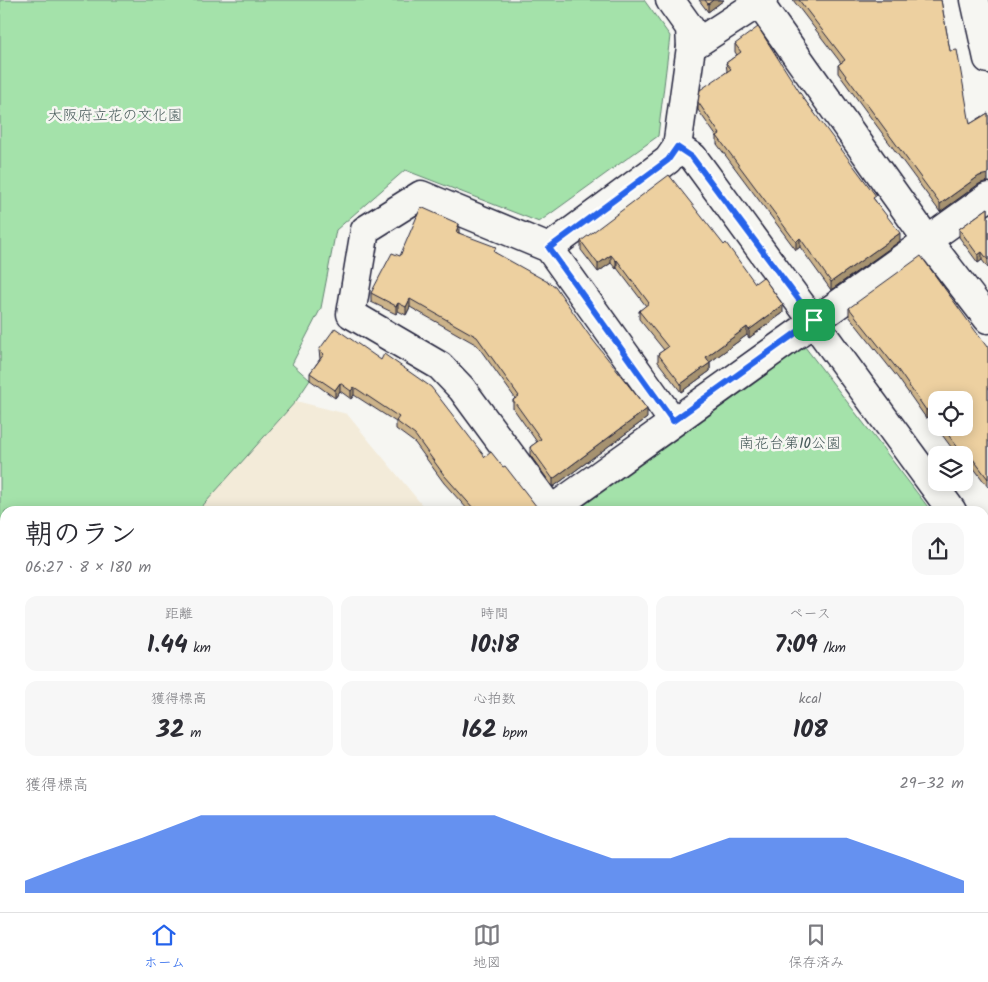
<!DOCTYPE html>
<html lang="ja">
<meta charset="utf-8">
<style>
:root{--surface:#fff;--page:#f7f7f7;--text:#2b2b33;--muted:#7c7c81;--line:#e1e1e2;--accent:#2563eb}
body{margin:0;font-family:Kalam,"Klee One",sans-serif;background:var(--page);color:var(--text);height:100vh;display:flex;flex-direction:column;font-size:19px;white-space:nowrap}
*{box-sizing:border-box;margin:0}
p{font-size:16px;color:var(--muted)}
.icon{flex:none;width:28px;height:28px;fill:none;stroke:currentColor;stroke-width:2;stroke-linecap:round;stroke-linejoin:round}
.map{position:relative;flex:1;overflow:hidden}
.panel{position:absolute;left:0px;top:506px;width:989px;height:406px;display:flex;flex-direction:column;background:var(--surface);border-radius:15px 15px 0 0;box-shadow:0 2px 12px #0003}
.panel>*{flex:none}
.controls{position:absolute;left:928px;top:391px;display:grid;gap:10px}
.controls a{display:grid;place-items:center;width:45px;height:45px;border-radius:10px;background:var(--surface);box-shadow:0 2px 12px #0003;font-size:25px}
.pin{position:absolute;display:grid;place-items:center;width:42px;height:42px;color:#fff;margin:-21px;border-radius:10px;box-shadow:0 2px 8px #0006}
.round{display:grid;place-items:center;flex:none;width:52px;height:52px;border-radius:15px;background:var(--page)}
.head{display:flex;align-items:center;justify-content:space-between;height:85px;padding:0 25px}
h1{font-size:28px;font-weight:700;line-height:38px}
.figures{display:grid;grid-template-columns:repeat(3,1fr);gap:8px;height:85px;padding:5px 25px}
.figures div{display:grid;align-content:center;border-radius:12px;background:var(--page);text-align:center}
.figures b{font-size:25px;font-weight:700}
.figures small{font-size:14px;font-weight:400}
.figures p{font-size:14px}
.chart{height:140px;padding:10px 25px}
.chart p{display:flex;justify-content:space-between}
.chart svg{width:100%;height:90px;margin-top:5px;fill:var(--accent);opacity:.7}
.tabs{display:flex;justify-content:space-around;align-items:center;height:70px;border-top:1px solid var(--line);background:var(--surface);font-size:14px;color:var(--muted)}
.tabs a{display:grid;justify-items:center;gap:2px}
.tabs .current{color:var(--accent)}
.map>svg:first-child{display:block}
.built{fill:#f3ebd9}
.green{fill:#a4e2aa;stroke:#638272}
.lines{fill:none;stroke-linecap:round;stroke-linejoin:round}
.minor-casing{stroke:#22223b;stroke-width:31}
.minor{stroke:#f6f6f2;stroke-width:28}
.wall{fill:#ccb38a;stroke:#22223b}
.shaded-wall{fill:#a69270;stroke:#22223b}
.building{fill:#edd0a0;stroke:#22223b}
.route-casing{stroke:#fff;stroke-width:10}
.route{stroke:#2563eb;stroke-width:6}
.labels{text-anchor:middle;stroke-width:5;stroke-linejoin:round;paint-order:stroke}
.park-label{font-size:15px;fill:#495c5c;stroke:#f6f6f2}
</style>
<div class="map">
<svg width="988" height="912" viewBox="0 0 988 912">
<rect width="100%" height="100%" fill="#f6f6f2"/>
<filter id="ink" filterUnits="userSpaceOnUse"><feTurbulence type="fractalNoise" baseFrequency=".02" numOctaves="2"/><feDisplacementMap in="SourceGraphic" scale="10" xChannelSelector="R" yChannelSelector="G"/><feConvolveMatrix kernelMatrix="1 2 1 2 8 2 1 2 1" color-interpolation-filters="sRGB"/></filter>
<g filter="url(#ink)">
<!-- built -->
<g class="built">
<polygon points="296,401 347,414 427,511 198,511"/>
<polygon points="5,727 5,908 536,908 530,912 0,912 0,733"/>
</g>
<!-- green -->
<g class="green">
<polygon points="0,0 644,0 670,36 658,136 539,222 405,170 336,230 321,308 292,364 310,380 296,401 198,511 5,511 5,727 0,733"/>
<polygon points="805,347 931,511 576,511"/>
<polygon points="5,823 5,908 214,908 217,912 0,912 0,901 2,899 0,891 0,826"/>
</g>
<g class="lines">
<defs>
<g id="minor">
<polyline points="975,0 988,59"/>
<polyline points="759,3 928,241 988,319"/>
<polyline points="691,47 763,0"/>
<polyline points="677,147 693,157 952,511"/>
<polyline points="549,248 668,160 677,147 691,47 690,28 670,0"/>
<polyline points="673,421 549,248 421,195 365,230 351,314 440,366 462,389 551,510 988,197"/>
<polyline points="984,556 988,562"/>
<polyline points="984,599 988,596"/>
<polyline points="984,785 988,782"/>
<polyline points="763,908 767,912"/>
<polyline points="554,912 560,908"/>
<polyline points="810,912 816,908"/>
</g>
</defs>
<!-- minor casing -->
<use href="#minor" class="minor-casing"/>
<!-- minor -->
<use href="#minor" class="minor"/>
</g>
<!-- wall -->
<g class="wall">
<polygon points="699,0 724,0 708,12"/>
<polygon points="793,0 941,0 950,51 970,124 988,113 988,182 979,184 940,212 838,73 838,65 841,63"/>
<polygon points="735,44 804,99 876,202 900,241 831,290 800,247 796,250 717,144 717,137 698,110 698,102 727,71 726,63 737,55 735,52"/>
<polygon points="988,208 988,268 982,260 978,263 959,237 959,229"/>
<polygon points="459,232 459,233 496,253 647,418 553,487 530,455 530,447 537,442 513,408 513,400 515,398 477,345 410,307 406,315 398,311 396,314 371,302 371,293 400,256"/>
<polygon points="581,241 755,283 783,313 749,338 747,335 710,362 710,371 681,392 658,362 658,354 664,350 639,319 639,311 646,306 617,268 616,269 611,263 598,272 581,250"/>
<polygon points="849,308 987,347 988,346 988,487 973,467 969,470 964,463 964,455 957,455 937,428 964,428 936,400 936,426 929,417 926,418 898,378 849,316"/>
<polygon points="319,350 485,457 540,511 469,511 444,483 415,443 396,429 396,422 354,395 351,399 340,391 335,398 310,380 310,373 320,359"/>
<polygon points="5,767 5,790 1,787 1,772"/>
<polygon points="315,908 477,908 470,912 318,912"/>
<polygon points="670,908 728,908 731,912 674,912"/>
<polygon points="942,908 984,908 988,912 945,912"/>
</g>
<!-- shaded-wall -->
<g class="shaded-wall">
<polygon points="713,0 724,0 708,12 708,4"/>
<polygon points="987,173 987,181 979,184 940,212 940,204 979,176"/>
<polygon points="459,224 459,232 456,240 456,232"/>
<polygon points="900,233 900,241 831,290 831,282"/>
<polygon points="800,238 800,247 796,250 796,242"/>
<polygon points="982,252 982,260 978,263 978,255"/>
<polygon points="611,255 611,263 598,272 598,264"/>
<polygon points="617,260 617,268 616,269 616,261"/>
<polygon points="410,299 410,307 406,315 406,307"/>
<polygon points="398,303 398,311 396,314 396,306"/>
<polygon points="783,305 783,313 749,338 749,330"/>
<polygon points="747,327 747,335 706,365 706,357"/>
<polygon points="710,363 710,371 681,392 681,384"/>
<polygon points="340,383 340,391 335,398 335,390"/>
<polygon points="354,387 354,395 351,399 351,391"/>
<polygon points="647,409 647,418 553,487 553,479"/>
<polygon points="929,409 929,417 926,418 926,410"/>
<polygon points="973,459 973,467 969,470 969,462"/>
<polygon points="988,730 988,738 984,741 984,733"/>
<polygon points="454,908 477,908 470,912 448,912"/>
<polygon points="909,908 921,908 915,912 903,912"/>
</g>
<!-- building -->
<g class="building">
<polygon points="705,0 713,0 708,4"/>
<polygon points="799,0 941,0 950,51 957,50 970,124 988,113 988,174 979,176 940,204 838,65 845,60"/>
<polygon points="758,27 804,99 876,196 873,198 900,233 831,282 800,238 796,242 717,136 720,134 698,102 700,90 731,69 726,63 741,52 735,44"/>
<polygon points="669,175 724,245 726,243 755,283 763,277 783,305 749,330 747,327 706,357 710,363 681,384 658,354 668,347 639,311 649,303 617,260 616,261 611,255 598,264 581,241"/>
<polygon points="421,207 459,224 456,232 496,247 494,252 555,286 589,335 647,409 553,479 530,447 541,439 513,400 519,396 477,337 410,299 406,307 398,303 396,306 371,293 392,253 400,256"/>
<polygon points="988,208 988,260 982,252 978,255 959,229"/>
<polygon points="921,256 987,347 988,346 988,479 973,459 969,462 943,428 964,428 964,400 936,400 936,418 929,409 926,410 898,370 849,308"/>
<polygon points="335,328 381,360 384,354 431,387 485,457 491,452 503,467 505,466 540,511 481,511 477,507 474,509 444,475 415,435 396,421 399,417 354,387 351,391 340,383 335,390 310,373 324,354 319,350"/>
<polygon points="988,612 988,730 984,733 984,615"/>
<polygon points="5,767 5,775 1,772"/>
<polygon points="988,800 988,910 985,912 950,912 947,908 984,908 984,803"/>
<polygon points="325,908 454,908 448,912 328,912"/>
<polygon points="676,908 728,908 731,912 680,912"/>
<polygon points="836,908 909,908 903,912 830,912"/>
</g>
</g>
<g class="lines" filter="url(#ink)">
<defs>
<polygon id="route" points="677,147 692,157 814,320 673,421 549,248 668,160"/>
</defs>
<!-- route casing -->
<use href="#route" class="route-casing"/>
<!-- route -->
<use href="#route" class="route"/>
</g>
<g class="labels">
<!-- park labels -->
<g class="park-label">
<text x="115" y="120">大阪府立花の文化園</text>
<text x="790" y="448">南花台第10公園</text>
</g>
</g>
</svg>
<div class="controls">
<a><svg class="icon" aria-label="locate" viewBox="0 0 24 24"><circle cx="12" cy="12" r="6"/><path d="M12 2v4M12 18v4M2 12h4M18 12h4"/></svg></a>
<a><svg class="icon" aria-label="layers" viewBox="0 0 24 24"><path d="M12 4l9 5-9 5-9-5zM3 14l9 5 9-5"/></svg></a>
</div>
<div class="pin" style="left:814px;top:320px;background:#1e9e55"><svg class="icon" aria-label="arrive" viewBox="0 0 24 24"><path d="M6 21V4h12l-3 4 3 4H6"/></svg></div>
<section class="panel">
<div class="head"><div><h1>朝のラン</h1><p>06:27 · 8 × 180 m</p></div><a class="round"><svg class="icon" aria-label="share" viewBox="0 0 24 24"><path d="M12 15V3M7 8l5-5 5 5M5 13v7h14v-7"/></svg></a></div>
<div class="figures">
<div><p>距離</p><b>1.44<small> km</small></b></div>
<div><p>時間</p><b>10:18</b></div>
<div><p>ペース</p><b>7:09<small> /km</small></b></div>
</div>
<div class="figures">
<div><p>獲得標高</p><b>32<small> m</small></b></div>
<div><p>心拍数</p><b>162<small> bpm</small></b></div>
<div><p>kcal</p><b>108</b></div>
</div>
<div class="chart"><p><span>獲得標高</span>29–32 m</p>
<svg viewBox="0 0 160 44" preserveAspectRatio="none"><path d="M0 44V38L10 27L20 17L30 6L40 6L50 6L60 6L70 6L80 6L90 17L100 27L110 27L120 17L130 17L140 17L150 27L160 38V44z"/></svg>
</div>
</section>
</div>
<nav class="tabs">
<a class="current"><svg class="icon" aria-label="home" viewBox="0 0 24 24"><path d="M3 11l9-7 9 7M6 9v11h12V9"/></svg>ホーム</a>
<a><svg class="icon" aria-label="map" viewBox="0 0 24 24"><path d="M3 6l6-2 6 2 6-2v14l-6 2-6-2-6 2zM9 4v14M15 6v14"/></svg>地図</a>
<a><svg class="icon" aria-label="saved" viewBox="0 0 24 24"><path d="M7 4h10v16l-5-4-5 4z"/></svg>保存済み</a>
</nav>
